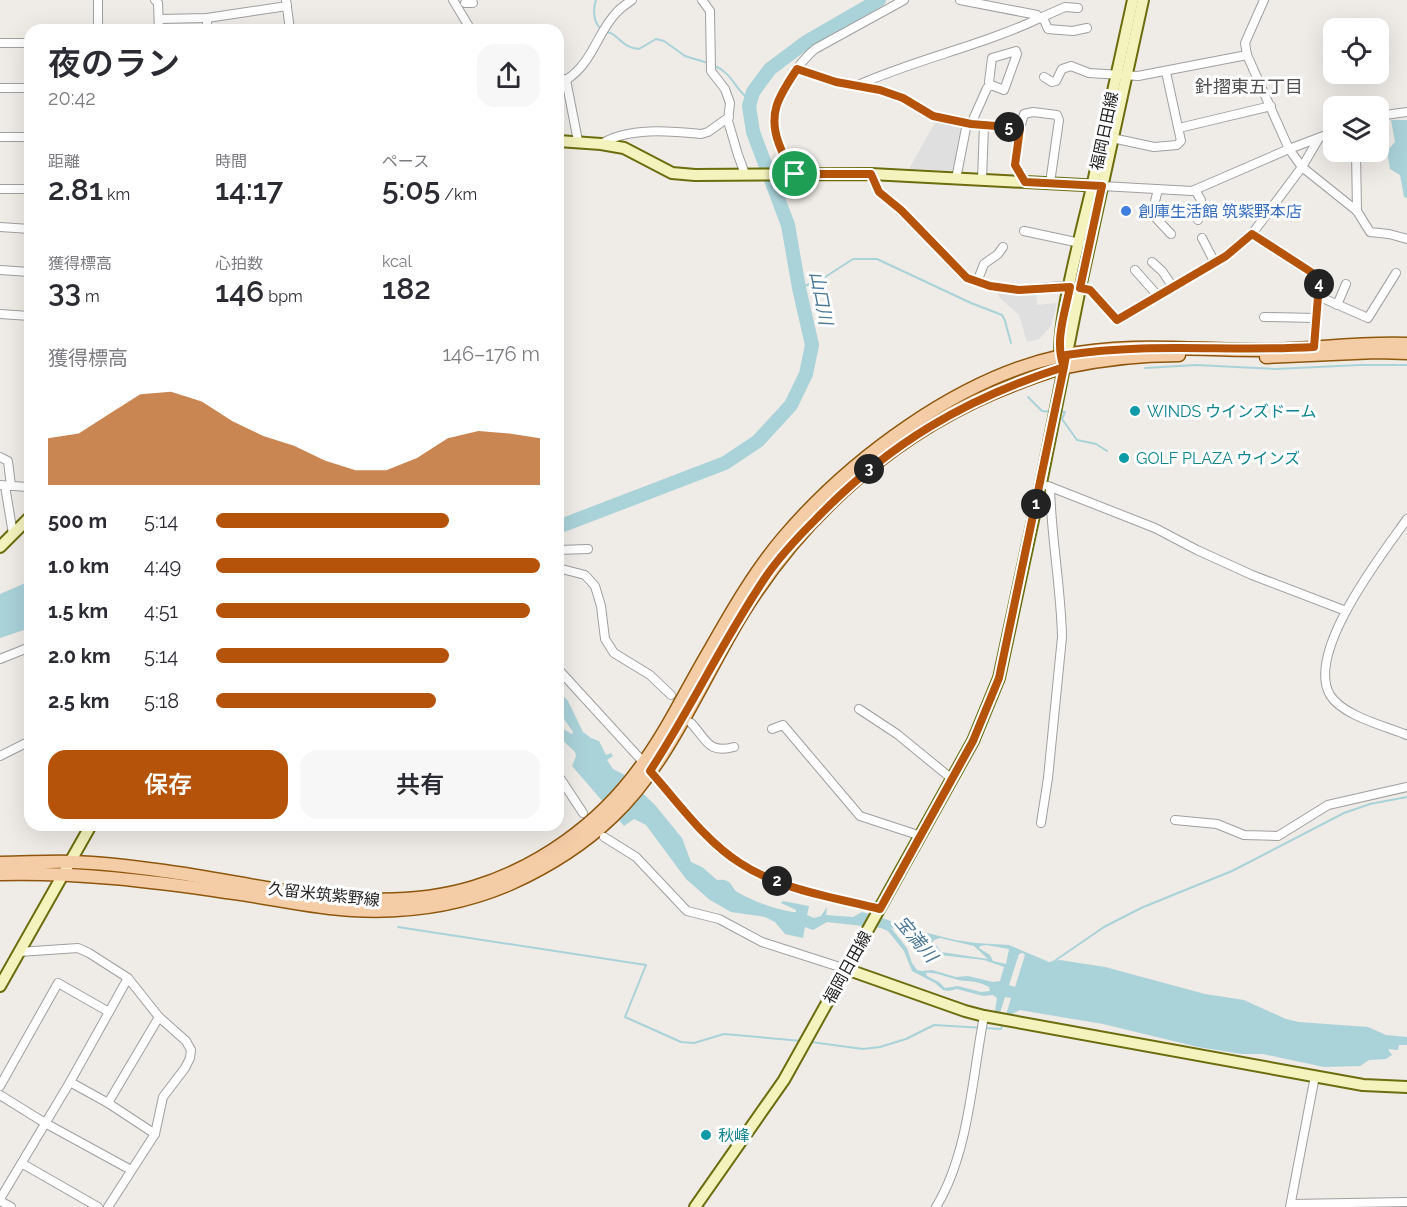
<!DOCTYPE html>
<html lang="ja">
<meta charset="utf-8">
<style>
:root{--surface:#fff;--page:#f7f7f7;--text:#2b2b33;--muted:#7c7c81;--accent:#b45309}
body{margin:0;font-family:Raleway,"Noto Sans JP",sans-serif;background:var(--page);color:var(--text);height:100vh;display:flex;flex-direction:column;font-size:22px;white-space:nowrap}
*{box-sizing:border-box;margin:0}
p{font-size:20px;color:var(--muted)}
.icon{flex:none;width:33px;height:33px;fill:none;stroke:currentColor;stroke-width:2;stroke-linecap:round;stroke-linejoin:round}
.map{position:relative;flex:1;overflow:hidden}
.sheet{position:absolute;left:24px;top:24px;width:540px;height:807px;display:flex;flex-direction:column;background:var(--surface);border-radius:18px;box-shadow:0 6px 24px #0002}
.sheet>*{flex:none}
.buttons{position:absolute;left:1323px;top:18px;display:grid;gap:12px}
.buttons a{display:grid;place-items:center;width:66px;height:66px;border-radius:12px;background:var(--surface);box-shadow:0 6px 24px #0002;font-size:30px}
.pin{position:absolute;display:grid;place-items:center;width:51px;height:51px;color:#fff;margin:-26px;border:3px solid #fff;border-radius:50%;box-shadow:0 2px 6px #0007}
.km{position:absolute;width:30px;height:30px;margin:-15px;border-radius:50%;background:#222;color:#fff;font-size:16px;line-height:30px;text-align:center}
.round{display:grid;place-items:center;flex:none;width:63px;height:63px;border-radius:18px;background:var(--page)}
.summary{display:flex;align-items:center;justify-content:space-between;height:102px;padding:0 24px}
h1{font-size:33px;font-weight:600;line-height:45px}
.figures{display:grid;grid-template-columns:repeat(3,1fr);gap:9px;height:102px;padding:6px 24px}
.figures div{display:grid;align-content:center}
.figures b{font-size:30px;font-weight:600}
.figures small{font-size:16px;font-weight:400}
.figures p{font-size:16px}
.chart{height:168px;padding:12px 24px}
.chart p{display:flex;justify-content:space-between}
.chart svg{width:100%;height:108px;margin-top:6px;fill:var(--accent);opacity:.7}
.cta{display:flex;gap:12px;margin-top:auto;padding:12px 24px}
.cta a{flex:1;height:69px;border-radius:18px;background:var(--accent);color:#fff;font-size:24px;font-weight:600;line-height:69px;text-align:center}
.cta a+a{background:var(--page);color:var(--text)}
ul{padding:0 24px;list-style:none;font-size:20px}
li{display:grid;grid-template-columns:96px 72px 1fr;align-items:center;height:45px}
li i{height:15px;border-radius:8px;background:var(--accent)}
.map>svg:first-child{display:block}
.parking{fill:#dfdfdf}
.water{fill:#aad2d9;fill-rule:evenodd}
.lines{fill:none;stroke-linecap:round;stroke-linejoin:round}
.stream{stroke:#aad2d9;stroke-width:2}
.river{stroke:#aad2d9;stroke-width:14}
.street-casing{stroke:#a0a0a0;stroke-width:10}
.secondary-casing{stroke:#6b6d0e;stroke-width:14}
.primary-casing{stroke:#8d580d;stroke-width:15}
.street{stroke:#fff;stroke-width:8}
.secondary{stroke:#f4f3be;stroke-width:10}
.primary{stroke:#f4cca6;stroke-width:12}
.route-casing{stroke:#fff;stroke-width:12}
.route{stroke:#b45309;stroke-width:8}
.shop-dot{fill:#3f7fe0;stroke:#fff;stroke-width:2}
.culture-dot{fill:#0f9aa8;stroke:#fff;stroke-width:2}
.labels{text-anchor:middle;stroke-width:6;stroke-linejoin:round;paint-order:stroke}
.street-label{font-size:16px;fill:#1f1f1f;stroke:#fff}
.shop-label{font-size:16px;fill:#366cbe;stroke:#fff;text-anchor:start}
.culture-label{font-size:16px;fill:#0d838f;stroke:#fff;text-anchor:start}
.neighbourhood-label{font-size:18px;fill:#525252;stroke:#fff}
.water-label{font-size:18px;font-style:italic;fill:#4c7898;stroke:#fff}
</style>
<div class="map">
<svg width="1407" height="1207" viewBox="0 0 1407 1207">
<rect width="100%" height="100%" fill="#efebe6"/>
<!-- parking -->
<g class="parking">
<polygon points="936,121 964,125 954,171 909,169"/>
<polygon points="994,288 1007,293 1036,292 1037,305 1057,303 1051,326 1039,339 1027,342 1019,315 1000,298"/>
</g>
<!-- water -->
<g class="water">
<polygon points="1391,120 1407,120 1407,198 1404,197 1400,175 1390,169 1387,151 1395,142"/>
<polygon points="30,581 30,628 0,638 0,594"/>
<path d="M558,690L568,701L583,732L591,738L599,741L606,755L611,753L613,756L607,760L613,769L623,774L655,805L682,838L691,862L702,867L717,880C734,878 730,889 739,893C753,901 777,910 793,912H796V910L781,903L783,901L809,906L807,915L814,918L821,916L827,907L826,915L853,917L862,912L888,920L900,926L955,940L976,943L1009,945L1049,962L1060,960L1105,967L1205,994L1244,1000L1286,1019L1299,1022L1368,1027L1386,1035L1407,1037V1045H1399L1398,1050L1388,1049L1392,1055L1386,1059L1369,1060L1360,1066L1324,1067L1263,1054H1242L1198,1047L1103,1024L1037,1013L1020,1010L1008,1016L1006,1015L1011,998L1005,997L1000,1013L995,1011L997,998L993,995L983,996L957,989L948,991L943,990L935,983L912,971L904,951L888,931L881,928L827,922L813,930L805,927L803,938L785,934L775,922L765,917L731,912L710,900L686,879L646,825L634,819L624,826L572,766L576,756L575,752L558,736V726L572,734L573,732L558,710ZM891,928L931,938L929,946L935,948L940,955L984,960L1004,967L1000,981L993,982L968,976L956,977L932,970L922,971L917,970L912,963L907,948ZM940,938L974,946L988,959L941,952L937,946L932,943L934,940ZM986,945L1009,949L1006,964L993,961L990,955L979,948L980,946ZM1023,953L1025,955L1015,987L1009,985L1019,954ZM926,973C936,972 946,977 955,979C968,983 975,979 989,987L990,991L981,992L958,986L945,988L939,982L927,976Z"/>
</g>
<g class="lines">
<!-- stream -->
<g class="stream">
<path d="M596,0C593,8 593,21 600,28C603,32 610,32 614,35C623,42 626,48 639,49L656,39L664,41L685,56L708,63"/>
<path d="M713,65C735,74 734,91 751,100"/>
<polyline points="822,279 853,259 877,259 971,303 1002,315 1005,321 1011,343"/>
<polyline points="799,288 818,281"/>
<polyline points="1145,368 1196,365 1275,369 1360,365 1407,365"/>
<polyline points="1028,397 1042,411 1053,412"/>
<polyline points="1058,412 1065,412 1062,419 1077,440 1096,444 1107,451"/>
<polyline points="398,927 646,965 625,1017 681,1042 694,1043 724,1034 802,1041"/>
<polyline points="1053,962 1104,927 1141,908 1232,871 1344,813 1370,804 1407,797"/>
<polyline points="811,1042 863,1049 880,1047 906,1039 934,1025 1001,1029 1003,1023"/>
</g>
<!-- river -->
<polyline class="river" points="558,527 725,463 758,441 791,405 806,374 812,345 799,288 788,225 753,132 749,106 753,92 770,69 806,42 879,0"/>
<defs>
<g id="street">
<polyline points="98,0 98,30"/>
<polyline points="155,0 158,3 159,30"/>
<polyline points="286,0 290,30"/>
<polyline points="453,0 471,30"/>
<polyline points="467,0 465,3 473,3 472,0"/>
<polyline points="702,0 710,11 711,71 725,89 730,103 728,121 738,155 745,174"/>
<polyline points="1264,0 1245,43 1247,55 1289,149 1302,167 1357,211 1370,232 1389,234 1407,239"/>
<polyline points="1078,8 1065,7 1040,18 1044,20 1048,29 1073,31 1087,28"/>
<polyline points="159,19 207,18 287,6"/>
<polyline points="207,30 207,18"/>
<polyline points="0,43 30,43"/>
<polyline points="797,69 836,82 880,90 902,98 933,116 971,124 1020,128 1015,165 1025,182"/>
<path d="M558,77L566,80C593,63 597,32 617,12C621,7 627,4 632,0"/>
<polyline points="1044,77 1052,82 1056,81 1062,69 1071,66 1089,73 1138,76 1247,55"/>
<polyline points="566,80 578,141"/>
<path d="M856,86C916,59 981,46 1040,18L1037,15L960,0"/>
<polyline points="0,88 30,88"/>
<polyline points="1378,116 1407,112"/>
<polyline points="971,124 987,88 991,85 989,82 992,58 1016,51 1017,54 1004,90 991,85"/>
<polyline points="1020,128 1024,114 1033,112 1057,115 1059,120 1050,183"/>
<polyline points="1179,128 1271,106"/>
<polyline points="0,137 30,137"/>
<polyline points="1112,138 1154,147 1177,145 1181,141 1166,72"/>
<path d="M601,144C628,127 670,131 701,134L708,132L729,117"/>
<polyline points="1356,152 1357,211"/>
<path d="M795,174C787,164 784,155 779,144C768,116 775,103 791,78C798,67 804,58 815,49L904,0"/>
<polyline points="871,174 879,192 901,210 967,278 990,286 1019,290 1061,286 1090,290 1117,320 1226,256 1252,234 1302,167 1319,138"/>
<polyline points="956,179 967,123"/>
<polyline points="982,180 984,125"/>
<polyline points="1102,186 1192,191 1289,149 1334,132"/>
<polyline points="0,189 30,189"/>
<polyline points="1158,189 1152,214 1171,234"/>
<polyline points="1195,190 1201,200 1198,220"/>
<polyline points="0,227 30,229"/>
<polyline points="1024,231 1080,243"/>
<polyline points="1252,234 1311,272 1319,284 1314,347"/>
<polyline points="1202,238 1215,263"/>
<polyline points="1152,262 1162,271 1173,287"/>
<polyline points="0,270 30,272"/>
<polyline points="1135,270 1158,296"/>
<polyline points="977,282 984,264 998,254 1003,247"/>
<polyline points="1318,296 1368,318 1396,273"/>
<polyline points="1337,305 1346,284"/>
<polyline points="0,314 30,316"/>
<polyline points="1264,317 1316,318"/>
<polyline points="0,457 8,461 11,486"/>
<polyline points="0,485 27,487 30,488"/>
<polyline points="5,486 13,534"/>
<polyline points="1048,486 1155,528 1197,550 1252,575 1346,611"/>
<path d="M1407,519C1383,553 1305,652 1330,695C1343,716 1385,726 1407,735"/>
<polyline points="558,550 588,549"/>
<polyline points="558,568 585,575 595,586 601,606 605,639 614,653 650,675 671,695"/>
<polyline points="0,659 30,647"/>
<polyline points="558,669 644,763"/>
<polyline points="859,709 897,734 952,779"/>
<path d="M691,723C707,740 708,754 734,747"/>
<polyline points="772,729 783,725 860,816 921,836"/>
<polyline points="0,756 30,741"/>
<path d="M650,771C678,802 704,840 740,863C781,890 833,897 880,909"/>
<polyline points="558,775 583,813"/>
<polyline points="1175,820 1217,824 1244,835 1278,836 1328,805 1407,787"/>
<path d="M1041,823L1048,778L1062,637C1061,587 1051,537 1050,487"/>
<polyline points="604,837 636,857 687,911 719,919 762,942 846,969"/>
<polyline points="19,952 78,948 89,953 128,978 159,1017 186,1041 191,1050 190,1058 185,1068 163,1097 155,1134 108,1207"/>
<polyline points="70,1082 108,1103 155,1134"/>
<polyline points="0,1086 58,983 109,1012"/>
<polyline points="0,1095 45,1123 131,1170"/>
<polyline points="108,1103 159,1017"/>
<polyline points="23,1164 98,1207"/>
<polyline points="0,1199 70,1082 128,978"/>
<polyline points="0,1201 11,1207"/>
<polyline points="1291,1204 1407,1202"/>
<path d="M936,1207C969,1153 972,1078 984,1016"/>
<polyline points="1290,1207 1315,1076"/>
</g>
<g id="secondary">
<polyline points="558,141 601,144 624,148 672,173 695,175 871,174 1102,186"/>
<path d="M1062,362C1052,338 1085,219 1092,187C1106,125 1119,62 1133,0"/>
<polyline points="0,547 30,517"/>
<polyline points="846,969 965,1011 984,1016 1363,1085 1407,1087"/>
<polyline points="0,986 91,825"/>
<polyline points="695,1207 784,1080 973,741 999,678 1041,483 1080,288 1143,0"/>
</g>
<g id="primary">
<polyline points="1266,357 1377,352 1407,353"/>
<path d="M0,863C25,863 50,861 74,862C104,863 135,867 164,871C267,885 372,918 474,887C539,867 599,824 639,769C667,732 687,688 711,648C732,611 755,571 783,538C850,459 959,378 1061,356C1130,341 1198,351 1267,350C1314,349 1360,342 1407,344"/>
<path d="M0,874C76,872 151,881 226,892C268,897 310,908 352,910C406,913 462,905 512,883C547,867 584,844 612,817C668,765 702,679 742,614C805,512 900,428 1013,385C1031,378 1048,371 1067,367C1103,359 1142,355 1179,355"/>
</g>
</defs>
<!-- street casing -->
<use href="#street" class="street-casing"/>
<!-- secondary casing -->
<use href="#secondary" class="secondary-casing"/>
<!-- primary casing -->
<use href="#primary" class="primary-casing"/>
<!-- street -->
<use href="#street" class="street"/>
<!-- secondary -->
<use href="#secondary" class="secondary"/>
<!-- primary -->
<use href="#primary" class="primary"/>
</g>
<g class="lines">
<defs>
<path id="route" d="M795,174H871L879,192L901,210L967,278L990,286L1019,290L1070,287C1065,313 1054,342 1064,367L999,678L973,741L880,909C833,897 781,890 740,863C704,840 678,802 650,771C692,707 724,638 767,575C781,555 798,537 815,520C888,444 964,399 1064,367L1066,355C1149,342 1231,352 1314,347L1319,284L1311,272L1252,234L1226,256L1117,320L1090,290L1080,288L1102,186L1025,182L1015,165L1020,128L971,124L933,116L903,98L880,90L836,82L797,69C780,95 767,112 779,144C783,155 787,164 795,174"/>
</defs>
<!-- route casing -->
<use href="#route" class="route-casing"/>
<!-- route -->
<use href="#route" class="route"/>
</g>
<!-- markers -->
<circle class="shop-dot" cx="1126" cy="211" r="6"/>
<g class="culture-dot">
<circle cx="1135" cy="411" r="6"/>
<circle cx="1124" cy="458" r="6"/>
<circle cx="706" cy="1135" r="6"/>
</g>
<g class="labels">
<!-- street labels -->
<g class="street-label">
<text transform="translate(1104 131) rotate(-78)" y="6">福岡日田線</text>
<text transform="translate(324 894) rotate(6)" y="6">久留米筑紫野線</text>
<text transform="translate(847 967) rotate(-61)" y="6">福岡日田線</text>
</g>
<!-- shop labels -->
<g class="shop-label">
<text x="1138" y="217">創庫生活館 筑紫野本店</text>
</g>
<!-- culture labels -->
<g class="culture-label">
<text x="1147" y="417">WINDS ウインズドーム</text>
<text x="1136" y="464">GOLF PLAZA ウインズ</text>
<text x="718" y="1141">秋峰</text>
</g>
<!-- neighbourhood labels -->
<g class="neighbourhood-label">
<text x="1249" y="93">針摺東五丁目</text>
</g>
<!-- water labels -->
<g class="water-label">
<text transform="translate(821 298) rotate(79)" y="6">山口川</text>
<text transform="translate(916 939) rotate(50)" y="6">宝満川</text>
</g>
</g>
</svg>
<div class="buttons">
<a><svg class="icon" aria-label="locate" viewBox="0 0 24 24"><circle cx="12" cy="12" r="6"/><path d="M12 2v4M12 18v4M2 12h4M18 12h4"/></svg></a>
<a><svg class="icon" aria-label="layers" viewBox="0 0 24 24"><path d="M12 4l9 5-9 5-9-5zM3 14l9 5 9-5"/></svg></a>
</div>
<div class="pin" style="left:795px;top:174px;background:#1e9e55"><svg class="icon" aria-label="arrive" viewBox="0 0 24 24"><path d="M6 21V4h12l-3 4 3 4H6"/></svg></div>
<b class="km" style="left:1036px;top:504px">1</b>
<b class="km" style="left:777px;top:881px">2</b>
<b class="km" style="left:869px;top:469px">3</b>
<b class="km" style="left:1319px;top:284px">4</b>
<b class="km" style="left:1009px;top:127px">5</b>
<section class="sheet">
<div class="summary"><div><h1>夜のラン</h1><p>20:42</p></div><a class="round"><svg class="icon" aria-label="share" viewBox="0 0 24 24"><path d="M12 15V3M7 8l5-5 5 5M5 13v7h14v-7"/></svg></a></div>
<div class="figures">
<div><p>距離</p><b>2.81<small> km</small></b></div>
<div><p>時間</p><b>14:17</b></div>
<div><p>ペース</p><b>5:05<small> /km</small></b></div>
</div>
<div class="figures">
<div><p>獲得標高</p><b>33<small> m</small></b></div>
<div><p>心拍数</p><b>146<small> bpm</small></b></div>
<div><p>kcal</p><b>182</b></div>
</div>
<div class="chart"><p><span>獲得標高</span>146–176 m</p>
<svg viewBox="0 0 160 44" preserveAspectRatio="none"><path d="M0 44V25L10 23L20 15L30 7L40 6L50 10L60 18L70 24L80 28L90 34L100 38L110 38L120 33L130 25L140 22L150 23L160 25V44z"/></svg>
</div>
<ul>
<li><b>500 m</b>5:14<i style="width:72%"></i></li>
<li><b>1.0 km</b>4:49<i style="width:100%"></i></li>
<li><b>1.5 km</b>4:51<i style="width:97%"></i></li>
<li><b>2.0 km</b>5:14<i style="width:72%"></i></li>
<li><b>2.5 km</b>5:18<i style="width:68%"></i></li>
</ul>
<div class="cta"><a>保存</a><a>共有</a></div>
</section>
</div>
